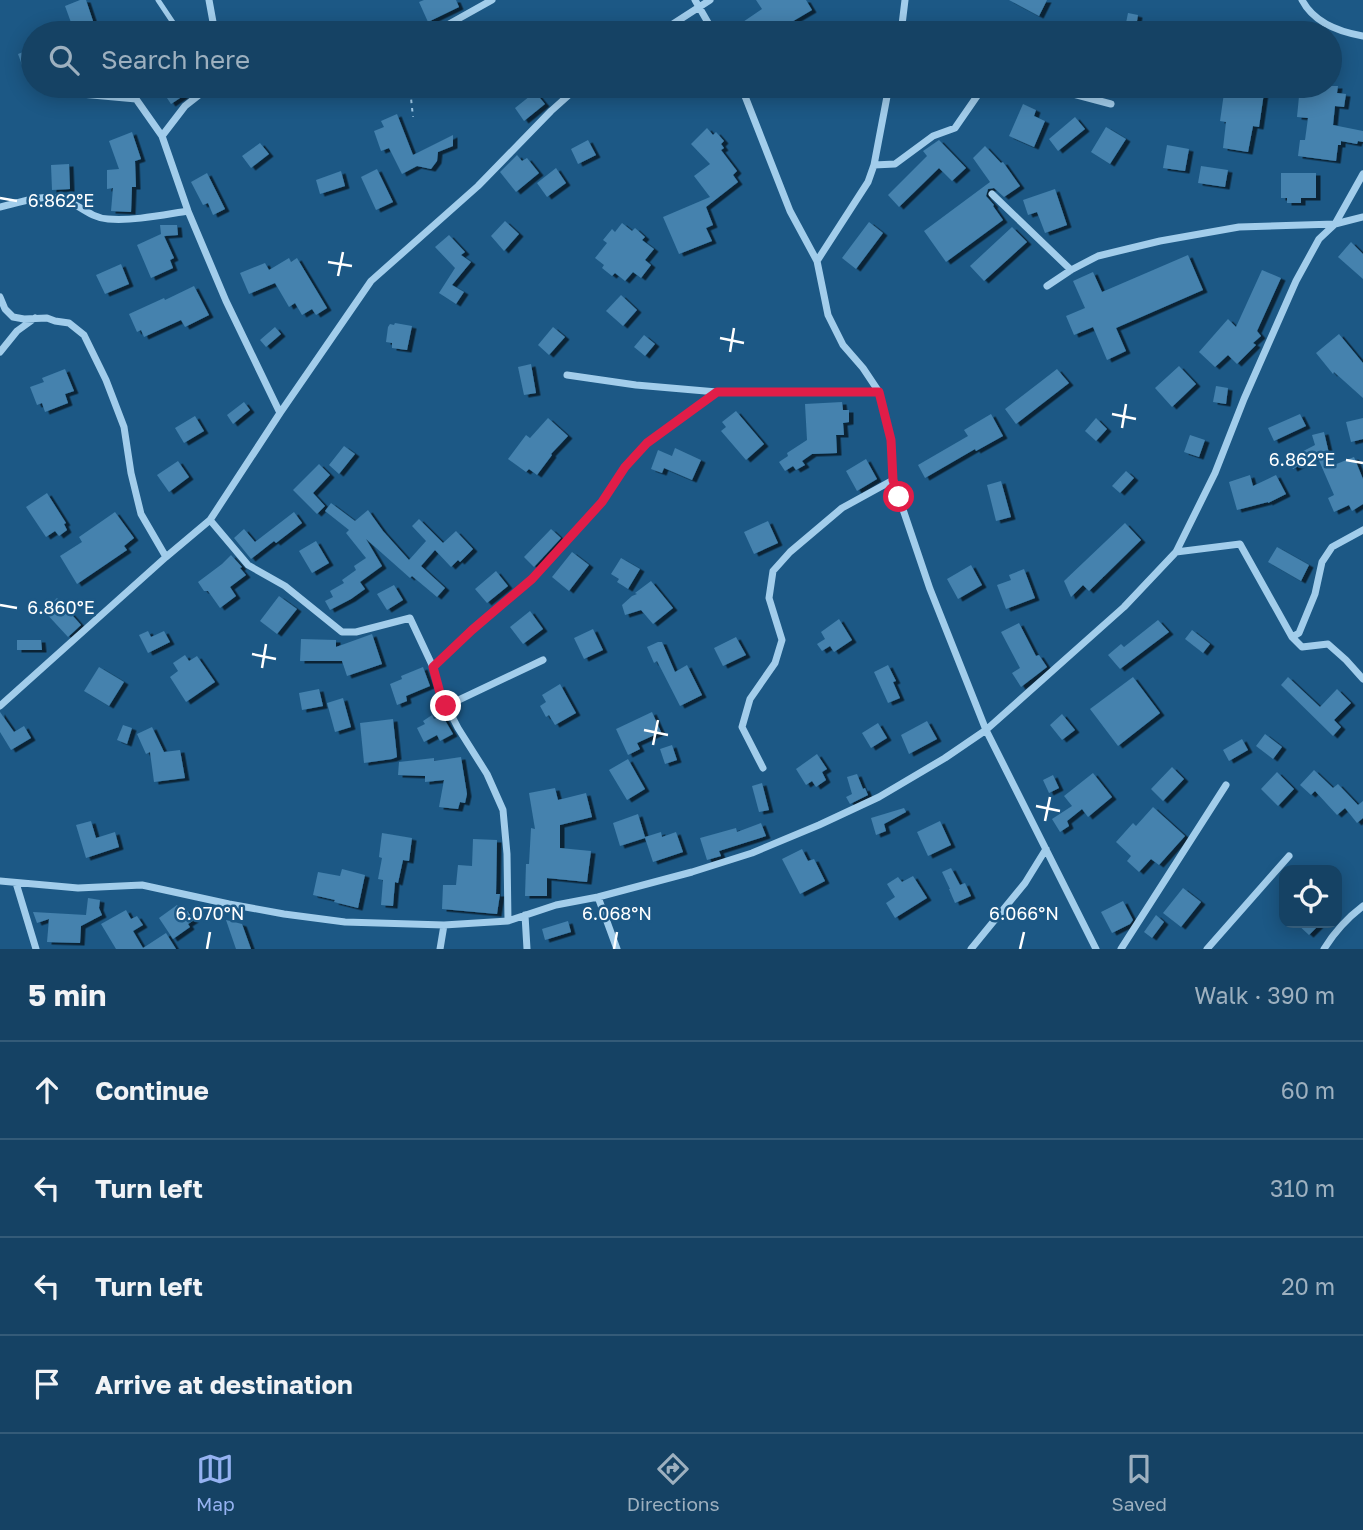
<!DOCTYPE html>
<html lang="en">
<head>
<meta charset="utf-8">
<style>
	:root { --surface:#154264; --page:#224d6d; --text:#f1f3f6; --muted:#9db0bf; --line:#345b78; --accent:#95b2f1 }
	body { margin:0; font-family:"Golos Text",sans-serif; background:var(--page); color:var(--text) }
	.controls { position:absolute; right:21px; bottom:21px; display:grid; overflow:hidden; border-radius:14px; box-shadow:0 4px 18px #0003 }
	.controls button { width:63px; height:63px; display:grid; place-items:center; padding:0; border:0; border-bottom:2px solid var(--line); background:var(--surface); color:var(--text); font:35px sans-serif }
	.stop { position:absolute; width:21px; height:21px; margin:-16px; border:5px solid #e11d48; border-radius:50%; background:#fff }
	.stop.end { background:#e11d48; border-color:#fff; box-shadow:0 2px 7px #0008 }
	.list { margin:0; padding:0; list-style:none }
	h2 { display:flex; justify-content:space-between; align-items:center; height:91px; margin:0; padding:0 28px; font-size:30px }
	h2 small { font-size:23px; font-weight:400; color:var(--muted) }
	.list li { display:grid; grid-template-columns:46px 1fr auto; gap:21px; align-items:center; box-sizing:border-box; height:98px; padding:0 28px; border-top:2px solid var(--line) }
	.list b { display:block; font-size:26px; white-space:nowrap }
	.list em { font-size:23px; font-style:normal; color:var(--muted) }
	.icon { flex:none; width:38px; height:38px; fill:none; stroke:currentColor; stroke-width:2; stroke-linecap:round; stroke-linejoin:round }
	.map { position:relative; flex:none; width:1363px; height:949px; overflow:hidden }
	.search { position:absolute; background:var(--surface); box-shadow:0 4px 18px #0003; left:21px; right:21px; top:21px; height:77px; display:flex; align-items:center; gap:18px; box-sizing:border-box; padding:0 24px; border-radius:38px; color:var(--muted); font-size:26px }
	.sheet { height:483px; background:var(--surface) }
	nav { display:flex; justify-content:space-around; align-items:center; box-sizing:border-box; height:98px; border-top:2px solid var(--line); background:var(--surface); font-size:19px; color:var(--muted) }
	nav a { display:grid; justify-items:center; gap:4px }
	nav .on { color:var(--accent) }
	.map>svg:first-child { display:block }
	.building { fill:#4482ae; filter:url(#shadow) }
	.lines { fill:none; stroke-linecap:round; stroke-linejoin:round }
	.path { stroke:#a2cdeb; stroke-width:2; stroke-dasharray:3.5 5; stroke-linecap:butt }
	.service { stroke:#a2cdeb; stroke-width:5 }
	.minor { stroke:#a2cdeb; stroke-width:7 }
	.route { stroke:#e11d48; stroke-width:9 }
	.ticks { fill:none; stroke:#fff; stroke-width:2.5 }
	.ticks-label { font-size:18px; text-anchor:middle; fill:#fff; stroke:#1c5885; stroke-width:5; stroke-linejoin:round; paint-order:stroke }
</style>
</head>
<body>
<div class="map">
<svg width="1363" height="949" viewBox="0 0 1363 949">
	<defs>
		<filter id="shadow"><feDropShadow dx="4.5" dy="2.5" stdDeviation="0" flood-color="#0009"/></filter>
	</defs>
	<rect width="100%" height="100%" fill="#1c5885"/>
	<!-- building -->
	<path class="building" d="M80,0H86L93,21L73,28L65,6Z
		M424,0H456L459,7L428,22L419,2Z
		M756,0H806L812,10L773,33H741L737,26L762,9Z
		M1009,0H1047L1039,16Z
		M1128,13L1138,15L1135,33H1124Z
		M33,48V60L22,65L18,54Z
		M159,86H184L189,92L171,104Z
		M1225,86H1265L1259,127L1253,126L1248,152L1223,148L1226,122L1220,121Z
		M1300,86H1338L1337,93L1346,94L1344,107L1335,106L1333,125L1363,131V142L1358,141L1357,144L1341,141V145H1338L1336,161L1298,156L1300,140H1305L1308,118L1297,117Z
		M535,92L545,104L524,121L515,108Z
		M1023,104L1036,110L1034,116L1045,121L1034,147L1009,136Z
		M397,114L413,155L453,135V146L438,152L437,161L431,169L417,166L402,174L389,148L381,151L374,131L384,127L381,121Z
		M1075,117L1085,129L1058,151L1049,139Z
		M1106,127L1126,139L1110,164L1091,152Z
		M707,128L713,135L716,132L724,141L721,144L724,148L721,150L737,171L733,175L738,182L706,207L713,225L706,228L712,241L679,254L663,217L710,197L694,176L710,164L691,144Z
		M132,132L141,159L135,161L136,187H132L131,212L111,211L113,188L107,189V170L119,169L109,141Z
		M588,140L596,155L578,164L571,149Z
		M939,140L966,168L952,181L939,168L899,207L888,195L927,156L923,151Z
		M260,143L269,154L251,168L242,156Z
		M1167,145L1189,149L1185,171L1163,168Z
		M985,146L1001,163L1003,162L1020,186L1004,197L994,188L988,189L986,196L994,205L993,206L1003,220L946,262L924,231L990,182L973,158Z
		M517,155L522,161L527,158L539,173L516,192L500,172Z
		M69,164L70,189L52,190L51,165Z
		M1201,166L1228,170L1225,187L1198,183Z
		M556,168L566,183L547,197L537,183Z
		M377,169L393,202L376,210L361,177Z
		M341,171L345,186L320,194L316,180Z
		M207,173L225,209L213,215L208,203L203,205L191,182Z
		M1281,173H1316V198H1301V203H1287V198H1281Z
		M1055,189L1067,225L1045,233L1037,212L1028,215L1023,200Z
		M505,221L519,234L504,251L491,236Z
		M869,222L883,233L856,269L842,258Z
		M622,223L632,231L635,228L645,237L642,240L654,249L645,260L651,265L641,278L633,272L625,281L615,273L612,276L602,268L604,265L595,258L607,243L603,240L612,229L615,232Z
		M160,225H177L178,235L164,236L174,258L170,260L173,268L151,278L137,245L161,234Z
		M1012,227L1027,242L984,281L970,266Z
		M449,235L465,252L461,255L471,262L452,285L464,292L456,304L439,293L455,268L435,247Z
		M1351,242L1363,254V279L1338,257Z
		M1188,255L1203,290L1116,328L1126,351L1107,360L1093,327L1074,335L1066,316L1085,308L1073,281L1093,272L1102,292Z
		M289,258L291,262L297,258L327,308L316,315L312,309L302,315L295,303L289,307L275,283L249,294L240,273L265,263L269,270Z
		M121,264L129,284L105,294L96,275Z
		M1262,270L1281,278L1257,331L1261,336L1253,343L1256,345L1237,364L1228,355L1215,367L1199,352L1228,319L1236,327Z
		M194,286L209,315L185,327L181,320L144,337L141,330L137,332L129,314L164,298L165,300Z
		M621,295L637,310L623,326L606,311Z
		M395,323L412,326L407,350L392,348V343L386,342L388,327L390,324L394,325Z
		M275,327L281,334L266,347L260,340Z
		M553,327L565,337L549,355L538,345Z
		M1339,334L1363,363V398L1334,372L1333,374L1316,353Z
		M644,335L655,344L645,356L634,347Z
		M531,364L536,393L524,395L518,367Z
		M1179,366L1196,384L1172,407L1155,388Z
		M65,369L74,391L65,394L68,403L45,412L42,403L37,405L30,387L44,382L42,378Z
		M1057,369L1069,383L1016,424L1005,409Z
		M1216,386L1228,388L1226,404L1213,402Z
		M244,402L250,410L233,424L227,415Z
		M842,402L843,410H849V422L843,423L844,435H836L837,453L812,454L802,461L805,465L796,470L793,466L785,471L779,462L788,456L787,453L807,440L805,404Z
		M736,411L764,444L746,460L721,431L726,427L722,422Z
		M991,414L1003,436L976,451L975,449L925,478L918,465L968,436L964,430Z
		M1300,414L1306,426L1274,441L1268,428Z
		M195,416L204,431L184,443L175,428Z
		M548,418L568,436L551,454L552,455L537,475L529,469L526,472L508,459L526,435L530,438Z
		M1096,418L1107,429L1096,441L1085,431Z
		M1363,418V439L1351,442L1346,422Z
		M1324,432L1331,462H1333L1334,465L1354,457L1363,479V504L1352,511L1349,505L1334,512L1328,498L1334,495L1317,456L1293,469L1288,459L1315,445L1312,435Z
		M1190,435L1205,440L1199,457L1184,452Z
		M344,446L355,454L339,474L329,465Z
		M675,448L701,460L692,480L664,468L662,473L651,469L658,450L672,456Z
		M866,459L877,479L857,491L846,471Z
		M178,461L189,477L169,492L157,475Z
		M319,464L330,475L313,493L325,506L317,514L293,490Z
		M1126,471L1134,478L1120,493L1112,486Z
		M1250,475L1253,486L1276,475L1286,494L1268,503V502L1237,510L1229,482Z
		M1001,481L1011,517L996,521L987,485Z
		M47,493L66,523L64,524L67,530L59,536L55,531L46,537L26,507Z
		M331,503L355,521L368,510L383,531L409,560L426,541L412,526L419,519L443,543L456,531L473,549L460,562L458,560L451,567L435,550L421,566L445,588L437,597L412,576L410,578L366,539L382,566L360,582L365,589L351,599L330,610L325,601L333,597L330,591L344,583L342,580L356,570L354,566L366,558L346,533L349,530L325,511Z
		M115,512L134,538L124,546L127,550L77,584L60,556L82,542L79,537Z
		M294,512L302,523L276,543L274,541L251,559L234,538L244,529L255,542Z
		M768,521L778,543L754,554L744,532Z
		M1125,523L1141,540L1089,591L1083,585L1071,597L1064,581Z
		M551,529L561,538L534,567L524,557Z
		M316,541L329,563L312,573L299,551Z
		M1277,547L1309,565L1301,581L1268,562Z
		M572,552L589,565L569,591L552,577Z
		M231,555L242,567L240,568L246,575L230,587L236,596L220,608L208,591H204L198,582L222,564Z
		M621,558L640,569L628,589L617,582L619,579L611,574Z
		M971,565L982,585L958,599L947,579Z
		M1024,569L1035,598L1006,609L997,585L1011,580L1009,575Z
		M496,571L508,586L487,603L475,589Z
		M651,581L673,608L653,624L641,610L625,615L622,605L632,596L637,594L635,593Z
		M394,585L403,600L387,610L377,594Z
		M279,596L297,609L277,634L260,621Z
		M57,598L81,625L68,637L44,611Z
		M530,611L543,629L523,644L510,627Z
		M839,619L852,640L834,652L830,646L822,651L817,644L825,639L821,632Z
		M1158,620L1169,632L1120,669L1108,655L1121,644L1124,647Z
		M1019,623L1036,656L1039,655L1047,667L1021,687L1012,673L1020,668L1001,632Z
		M593,629L603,650L584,659L574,638Z
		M1192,630L1210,644L1203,653L1185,639Z
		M148,631L151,637L164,631L170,642L148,653L139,635Z
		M372,634L382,664L347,676L342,661H300L301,639L336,640V647Z
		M736,637L746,655L723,666L714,648Z
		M17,640H41L42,650H17Z
		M658,642H662L675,672L687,665L702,695L680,706L657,661L654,663L647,647Z
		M185,655L189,661L197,656L215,682L186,702L170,677L178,671L173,663Z
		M888,665L896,681L893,682L900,698L888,703L874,672Z
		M99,667L124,682L109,706L84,691Z
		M423,667L430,686L406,696L407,701L397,705L390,684L402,679L401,676Z
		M1133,677L1160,713L1118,746L1090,709Z
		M1288,677L1320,707L1337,689L1351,703L1334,720L1341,727L1333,736L1281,685Z
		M560,684L576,713L555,725L549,715L546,717L540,706L546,702L542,695Z
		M319,689L323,706L302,710L299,693Z
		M343,698L351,727L335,732L327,703Z
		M0,712L14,732L24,726L31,738L11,750L0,732Z
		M652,712L661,732L637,743L640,749L628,755L616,729Z
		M1062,714L1075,730L1062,740L1050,725Z
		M432,715L434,719L442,715L453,734L440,741L437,735L424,742L417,728L425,724L423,721Z
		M393,719L397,757L392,759L364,763L360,723Z
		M927,721L937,739L909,754L901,735Z
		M878,723L887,738L871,748L862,733Z
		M123,725L132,728L127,744L117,740Z
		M152,727L164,752L180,750L185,778L154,782L150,752L146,754L137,734Z
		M1265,734L1282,747L1273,759L1256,746Z
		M1242,739L1248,750L1229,761L1223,750Z
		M672,745L677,760L665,764L660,749Z
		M817,754L827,769L822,772L826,780L816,787L812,781L806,785L796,769Z
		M461,757L467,794L465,803L460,802L458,809L439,807L444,780L425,782V776L398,775L399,762L434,758V761Z
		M628,759L645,789L627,800L609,770Z
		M1172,767L1184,779L1163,801L1151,789Z
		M1314,770L1333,788L1338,784L1358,805L1363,801V818L1357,823L1345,808L1337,815L1315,791L1311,795L1300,785Z
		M1277,772L1294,789L1278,806L1261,789Z
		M1093,773L1112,797L1088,817L1082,809L1067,821L1069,826L1060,832L1052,819L1072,806L1064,796Z
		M857,774L863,789L865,788L868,795L850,804L846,797L852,794L847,777Z
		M1053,775L1059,788L1049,793L1043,780Z
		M762,783L769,810L759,812L752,786Z
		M555,788L558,800L586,793L592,817L560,825V848L591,851L587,882L547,878V896H525L526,864H529L531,828L535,829L529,793Z
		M1153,807L1185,836L1159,865L1151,859L1139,872L1127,861L1131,856L1116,842L1133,823L1136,826Z
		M904,808L906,812L884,824L886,831L876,835L871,818Z
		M638,814L645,837L661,832L662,837L676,832L683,852L653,862L645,838L620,846L613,823Z
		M91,821L96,838L115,832L119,847L86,858L76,825Z
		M940,821L951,845L928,856L917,832Z
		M761,823L766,836L719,851L721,856L707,860L700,838L736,828L737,832Z
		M382,833L412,838L409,861L403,860L398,883L395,882L393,906L381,905L383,880L378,879L382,858L379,857Z
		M473,839L497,840L496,894H500L497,914L442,909L443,885H456L458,865L472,866Z
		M802,849L808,861L814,859L825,881L800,894L782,859Z
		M951,868L960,885L965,883L971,896L955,903L949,889H950L942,872Z
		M342,869L365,875L358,908L334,902L335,900L313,895L318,872L340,876Z
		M913,876L927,898L895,918L886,903L895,897L887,884L898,877L902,882Z
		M1183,888L1201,902L1181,927L1163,913Z
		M88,898L100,900L99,908L102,915L81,926L80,943L47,942L49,919L37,923L33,912L86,915Z
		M1123,901L1133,920L1130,924L1112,933L1101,912Z
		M177,905L182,912L186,909L194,920L188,924L190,927L173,939L159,918Z
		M126,910L131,919L137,916L143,925L133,931L143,948L166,933L176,949H116L101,924Z
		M1156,915L1164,922L1152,938L1144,932Z
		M226,920L242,924L251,949H236Z
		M568,921L571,932L545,940L542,929Z
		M1296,923H1321L1309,935Z"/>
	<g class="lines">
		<!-- path -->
		<path class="path" d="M372,86L387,89L411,98L413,117"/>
		<!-- service -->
		<path class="service" d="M158,0L180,33"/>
		<!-- minor -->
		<path class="minor" d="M209,0L213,22L212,33
			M695,0L714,33
			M1302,0C1314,23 1339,32 1363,36
			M433,33L492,0
			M659,33L710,0
			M901,33L905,0
			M741,86L790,211L817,261L828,315L843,345L863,368L879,392L891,440L893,480L930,589L986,730L1096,949
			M1043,86L1111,104
			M70,93L136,99L162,136L188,211L226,301L280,413
			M162,136L185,106L208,88V86
			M874,165L895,164L933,136L955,128L984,86
			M992,194L1071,270
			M0,207C17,203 47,193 64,199C79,205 91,218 108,219C134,221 162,215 188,211
			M817,261L868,182L874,165L889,86
			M1047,286L1071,270L1098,256L1160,241L1239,227L1335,224L1363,217
			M0,297L5,309L13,317L24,319L47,318L55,321L69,323L84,335L106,380L124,427L131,473L141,514L166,557
			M0,352L17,331L35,318
			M567,375L636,385L717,392H879
			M210,520L248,565L285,586L342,632H356L410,618L433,667L440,693L458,728L487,774L503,810L507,854L508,921
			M1176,552L1240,544L1292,637L1302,647L1328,644L1346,660L1363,679
			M1292,637L1299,633L1315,594L1322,562L1332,547L1363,530
			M433,667L472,630L532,579L602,502L625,467L647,443L717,392
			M0,706L166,557L210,520L280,413L371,281L478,186L551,111L579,86
			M446,706L543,660
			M763,768L742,727L750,699L775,663L782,640L769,598L773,571L790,552L842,508L893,480
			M0,881L78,888L142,885L229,904L284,914L345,922L444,925L508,921L556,905L598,897L692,872L752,853L819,825L879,797L945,758L986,730L1124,607L1176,552L1215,473L1244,399L1296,281L1319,239L1335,224L1363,174
			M16,883L36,949
			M598,897L617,949
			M525,915L527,949
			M440,949L444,925
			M971,949L1025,883L1046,849
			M1121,949L1226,785
			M1207,949L1289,856
			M1324,949C1335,931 1347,918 1363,906"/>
	</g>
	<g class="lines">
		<!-- route -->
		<path class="route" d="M446,706L440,693L433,667L472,630L532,579L602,502L625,467L647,443L717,392H879L891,440L893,480L899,497"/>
	</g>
	<!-- ticks -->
	<path class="ticks" d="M0,198L17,201M328,262L352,266M338,276L343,252M720,338L744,343M730,352L734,328M1112,414L1136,419M1122,428L1126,404M1346,460L1363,463M0,605L17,608M252,654L276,659M262,668L266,644M644,730L668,735M653,745L658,720M1036,806L1060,811M1045,821L1050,797M207,949L210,932M614,949L617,932M1020,949L1024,932"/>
	<g class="ticks-label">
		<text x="61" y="207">6.862°E</text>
		<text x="1302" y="466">6.862°E</text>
		<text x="61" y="614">6.860°E</text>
		<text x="210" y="920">6.070°N</text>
		<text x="617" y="920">6.068°N</text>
		<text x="1024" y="920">6.066°N</text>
	</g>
</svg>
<div class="controls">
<button><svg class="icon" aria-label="locate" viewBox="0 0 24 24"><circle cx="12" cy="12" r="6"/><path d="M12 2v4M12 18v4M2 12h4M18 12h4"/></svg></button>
</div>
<div class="stop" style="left:899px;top:497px"></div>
<div class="stop end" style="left:446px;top:706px"></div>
<div class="search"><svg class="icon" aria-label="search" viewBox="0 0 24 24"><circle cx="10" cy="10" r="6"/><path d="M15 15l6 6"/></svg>Search here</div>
</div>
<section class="sheet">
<h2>5 min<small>Walk · 390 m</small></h2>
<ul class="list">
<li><svg class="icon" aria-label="ahead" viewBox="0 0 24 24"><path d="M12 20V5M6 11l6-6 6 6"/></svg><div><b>Continue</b></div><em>60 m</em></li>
<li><svg class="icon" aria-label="left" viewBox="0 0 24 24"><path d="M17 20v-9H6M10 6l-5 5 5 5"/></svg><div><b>Turn left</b></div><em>310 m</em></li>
<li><svg class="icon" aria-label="left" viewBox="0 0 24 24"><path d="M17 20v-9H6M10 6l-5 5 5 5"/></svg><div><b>Turn left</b></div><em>20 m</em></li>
<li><svg class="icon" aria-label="arrive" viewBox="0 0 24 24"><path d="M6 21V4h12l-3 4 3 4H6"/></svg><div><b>Arrive at destination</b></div></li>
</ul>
</section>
<nav>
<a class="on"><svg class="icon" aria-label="map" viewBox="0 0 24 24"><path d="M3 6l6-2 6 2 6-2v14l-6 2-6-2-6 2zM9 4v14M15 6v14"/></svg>Map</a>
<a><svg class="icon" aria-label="directions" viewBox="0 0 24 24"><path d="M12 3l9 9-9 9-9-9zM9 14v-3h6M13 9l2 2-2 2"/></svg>Directions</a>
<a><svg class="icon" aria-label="saved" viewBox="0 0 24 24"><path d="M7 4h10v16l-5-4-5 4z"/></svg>Saved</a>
</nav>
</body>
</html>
